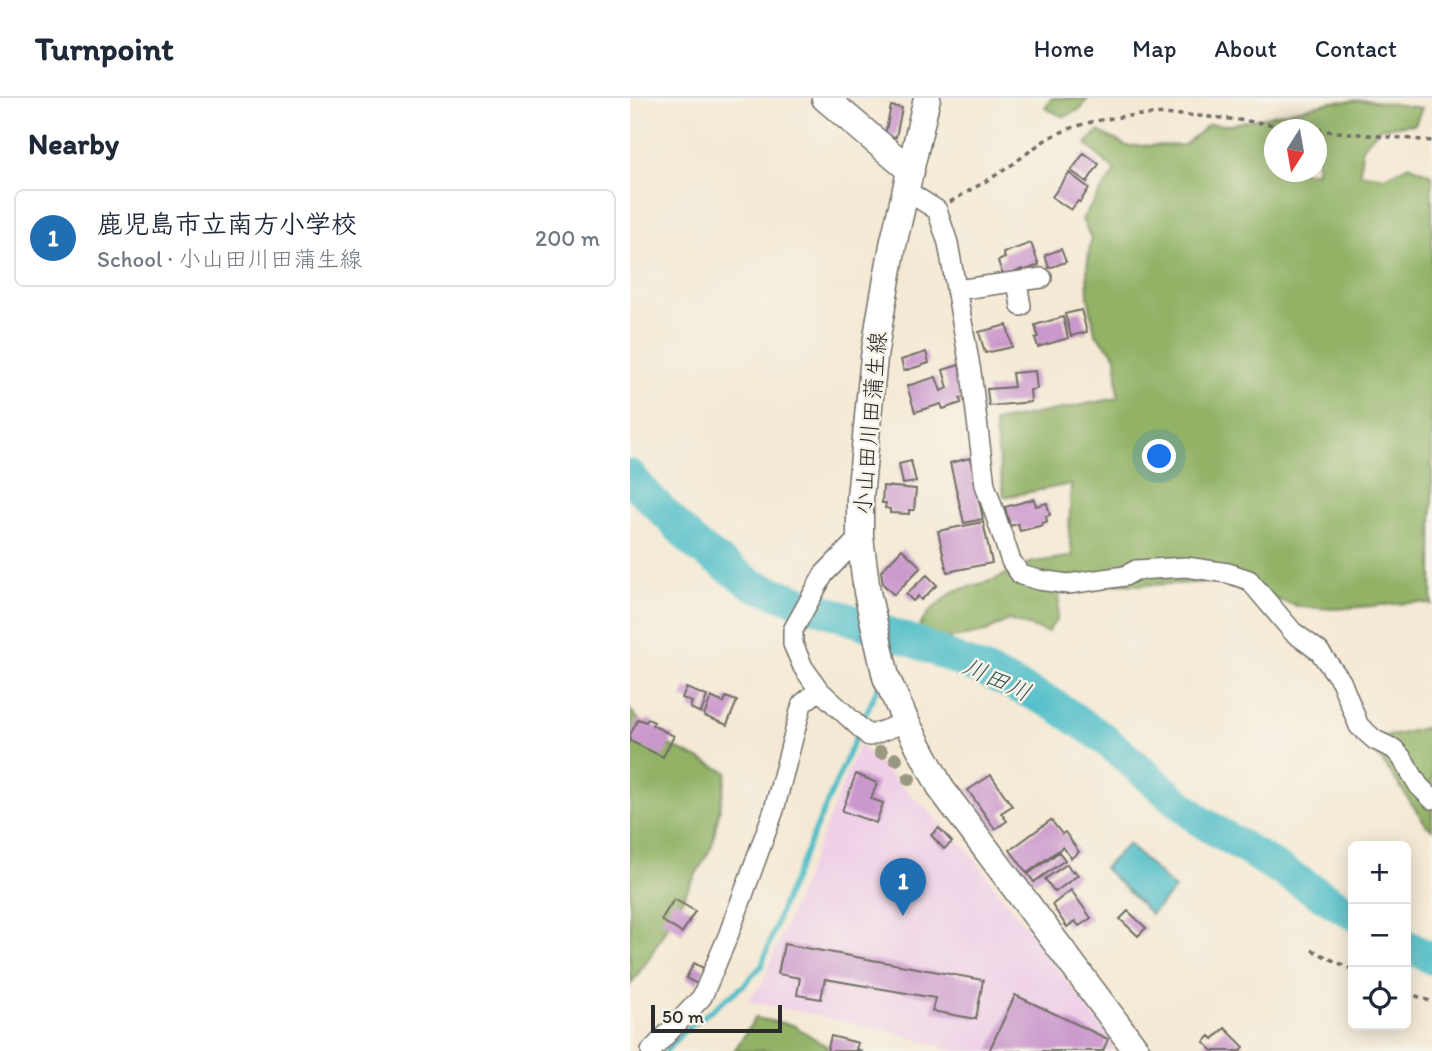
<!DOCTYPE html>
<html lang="en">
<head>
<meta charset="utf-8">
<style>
	:root { --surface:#fff; --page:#f2f2f3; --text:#1f2937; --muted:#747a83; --line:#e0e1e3; --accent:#1f6fb2 }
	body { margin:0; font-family:Itim,"Klee One",sans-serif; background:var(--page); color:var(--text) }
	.controls { position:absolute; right:21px; bottom:21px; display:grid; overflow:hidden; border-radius:10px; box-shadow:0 4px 18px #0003 }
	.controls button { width:63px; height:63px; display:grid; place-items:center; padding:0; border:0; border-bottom:2px solid var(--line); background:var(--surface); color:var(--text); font:35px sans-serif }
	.compass { position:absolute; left:634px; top:21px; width:63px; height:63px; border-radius:50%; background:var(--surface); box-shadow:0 4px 18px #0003; rotate:191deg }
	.scale { position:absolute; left:21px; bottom:18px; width:131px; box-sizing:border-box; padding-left:7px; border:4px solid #2b2b2b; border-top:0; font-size:19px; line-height:24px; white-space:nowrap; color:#2b2b2b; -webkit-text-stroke:5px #f7f3e8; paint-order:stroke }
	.you { position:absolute; left:530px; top:359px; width:24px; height:24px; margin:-18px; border:5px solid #fff; border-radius:50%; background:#1a73e8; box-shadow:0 0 0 10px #1a73e833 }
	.badge { display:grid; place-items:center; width:46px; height:46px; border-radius:50%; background:var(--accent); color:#fff; font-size:23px; font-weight:700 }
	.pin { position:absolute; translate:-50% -58px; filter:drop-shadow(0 2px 4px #0008) }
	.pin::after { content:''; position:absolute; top:37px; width:24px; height:21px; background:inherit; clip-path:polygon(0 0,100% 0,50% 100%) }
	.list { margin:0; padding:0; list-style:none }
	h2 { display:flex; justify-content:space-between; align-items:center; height:91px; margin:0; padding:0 28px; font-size:30px }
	h2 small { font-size:23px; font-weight:400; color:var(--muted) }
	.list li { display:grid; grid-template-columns:46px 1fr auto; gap:21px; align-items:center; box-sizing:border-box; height:98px; margin:0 14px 14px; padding:0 14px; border:2px solid var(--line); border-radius:10px }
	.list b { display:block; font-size:26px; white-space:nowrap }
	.list p { margin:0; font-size:23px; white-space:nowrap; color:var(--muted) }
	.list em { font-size:23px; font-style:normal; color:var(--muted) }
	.icon { flex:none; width:38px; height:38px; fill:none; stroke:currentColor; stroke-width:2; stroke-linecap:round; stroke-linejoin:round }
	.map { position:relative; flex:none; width:802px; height:953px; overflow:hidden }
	header { display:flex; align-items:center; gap:42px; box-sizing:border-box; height:98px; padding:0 35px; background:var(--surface); border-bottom:2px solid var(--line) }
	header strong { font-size:33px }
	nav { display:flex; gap:38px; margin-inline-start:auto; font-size:24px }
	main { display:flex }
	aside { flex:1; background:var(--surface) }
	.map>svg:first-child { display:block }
	.built { fill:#efd0e7 }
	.forest { fill:#92b266; stroke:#5e6e48; stroke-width:2; fill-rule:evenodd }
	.water { fill:#50bec8; stroke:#3e747a; stroke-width:2 }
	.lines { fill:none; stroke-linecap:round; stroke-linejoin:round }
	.stream { stroke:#50bec8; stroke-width:5 }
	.river { stroke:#50bec8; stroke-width:32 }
	.building { fill:#ca98cc }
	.street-casing { stroke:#716e66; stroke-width:22 }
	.secondary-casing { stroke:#716e66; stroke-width:29 }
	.path { stroke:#716e66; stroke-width:3.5; stroke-dasharray:5 5; stroke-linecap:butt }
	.street { stroke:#fff; stroke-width:19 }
	.secondary { stroke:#fff; stroke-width:26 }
	.tree { fill:#999781 }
	.labels { text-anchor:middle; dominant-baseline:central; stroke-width:5; stroke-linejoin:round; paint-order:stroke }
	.street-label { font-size:23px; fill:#2b2b2b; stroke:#f7f3e8 }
	.water-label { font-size:24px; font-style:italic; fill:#36575a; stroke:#f7f3e8 }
</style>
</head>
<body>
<header>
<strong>Turnpoint</strong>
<nav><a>Home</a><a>Map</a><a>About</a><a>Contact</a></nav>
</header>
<main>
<aside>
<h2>Nearby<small></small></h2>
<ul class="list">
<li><span class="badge">1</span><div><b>鹿児島市立南方小学校</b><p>School · 小山田川田蒲生線</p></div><em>200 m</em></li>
</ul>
</aside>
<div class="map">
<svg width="802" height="953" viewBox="0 0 802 953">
	<rect width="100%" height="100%" fill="#f7f3e8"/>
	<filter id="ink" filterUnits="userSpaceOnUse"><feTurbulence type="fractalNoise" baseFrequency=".0143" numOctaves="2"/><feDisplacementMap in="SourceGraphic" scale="14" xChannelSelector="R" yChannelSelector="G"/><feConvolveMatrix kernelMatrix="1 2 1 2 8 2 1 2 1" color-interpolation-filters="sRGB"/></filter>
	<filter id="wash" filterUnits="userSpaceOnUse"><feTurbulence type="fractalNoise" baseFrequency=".00686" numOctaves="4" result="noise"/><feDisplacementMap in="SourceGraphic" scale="28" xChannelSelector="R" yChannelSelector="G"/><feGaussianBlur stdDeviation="1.57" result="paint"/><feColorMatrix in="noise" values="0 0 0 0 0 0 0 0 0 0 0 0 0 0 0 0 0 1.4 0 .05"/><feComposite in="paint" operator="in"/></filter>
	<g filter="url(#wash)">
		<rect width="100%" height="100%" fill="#f4e9d4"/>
		<!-- built -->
		<path class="built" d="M229,646L337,751L483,944V953H325L255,932L117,903L132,885Z"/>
		<!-- forest -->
		<path class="forest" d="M422,0H458L451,11L434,19L415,10Z
			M737,2L792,10L785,26L750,30L732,50L730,75L755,79L779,67L802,77V507L789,504L705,511L671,509L592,484L512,487L449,485L430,495L427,521L418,534L378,522L356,534L329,539L303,542L288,530L299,514L324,493L364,482L399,465L443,458L439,438L441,386L374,399L364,324L488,300L486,258L465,235L458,198L457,169L461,140L452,121L485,73L456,46L468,33L497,48L554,47L579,26L598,27L701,4ZM645,32H687V74H645Z
			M0,612L26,641L97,674L82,748L18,862L0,887Z
			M802,628V731L797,728L758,671L734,640L765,637Z
			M125,920L163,927L204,953H104Z"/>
		<!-- water -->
		<path class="water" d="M498,746L545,791L521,816L474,770Z"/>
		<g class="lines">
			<!-- stream -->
			<path class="stream" d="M261,558L270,539
				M232,625L249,586
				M36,953L52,935L114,887L132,867L152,808L228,634"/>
			<!-- river -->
			<path class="river" d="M0,377L11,391L67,448L123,487L285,544L361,576L423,606L472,639L570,723L723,816
				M776,847L802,861"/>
		</g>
		<g id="blocks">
			<!-- building -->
			<path class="building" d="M261,8L272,10L266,39L255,37Z
				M454,55L469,66L457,84L441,73Z
				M439,75L459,90L450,104L448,103L441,112L422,99Z
				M401,145L409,167L393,173L392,171L373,178L368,163L375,160L373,155Z
				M431,151L436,164L419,170L415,157Z
				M451,212L457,234L441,238L435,216Z
				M433,219L438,240L408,249L405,240L408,239L405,227Z
				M377,227L382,249L355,255L349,234Z
				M296,254L299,265L274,273L271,262Z
				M329,267L337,293L335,299L330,300L331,305L313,311L311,306L285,314L277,288L306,279L311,293L318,290L313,272Z
				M405,273L407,291L400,292L401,304L359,308L357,291L384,289L382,275Z
				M340,360L353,421L334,425L320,365Z
				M281,363L286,384L273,386L269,366Z
				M253,388L286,391L284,412H279V416L260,415V411L255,410L256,405H252Z
				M404,401L406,408L417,405L420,417L416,418L417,424L412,425L413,427L390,433L388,426L380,428L375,409Z
				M353,424L362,465L317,474L308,433Z
				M272,451L291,469L264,497L253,486L251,473Z
				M297,477L307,487L291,502L288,498L283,503L276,496Z
				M56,590L77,598L71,615L60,610L62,604L52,600Z
				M81,599L94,605L96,599L107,603L97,627L74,618Z
				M8,621L16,624L18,621L24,624L22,627L44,638L33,659L0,643V637Z
				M226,676L247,685L241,701L253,705L246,725L212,713Z
				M361,677L382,708L371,715L377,723L365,731L338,692Z
				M421,722L432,736L435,734L449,754L441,760L433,749L397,775L380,752Z
				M309,730L322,744L314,751L301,737Z
				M429,754L435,762L404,784L398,776Z
				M437,766L442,774L444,772L448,777L425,794L415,781Z
				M441,792L461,820L449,828L445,823L437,829L422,807Z
				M44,801L65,813L52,835L31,822Z
				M498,813L516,830L508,838L490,821Z
				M154,846L353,882L346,921L302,913L305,900L195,881L191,901L167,897L170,880L148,876Z
				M64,865L75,871L67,886L56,880Z
				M385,897L478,941L473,953H359Z
				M595,930L614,949L611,953H583L574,944L580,938L583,941Z
				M201,938L228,945L226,951L232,953H197Z"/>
		</g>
	</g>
	<g filter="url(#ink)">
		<use href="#blocks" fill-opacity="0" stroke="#716e66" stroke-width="2"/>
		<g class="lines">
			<defs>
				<path id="street" d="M277,93L307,112L318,145L341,274L355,387L381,463L391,477L409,482L438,486L495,478L506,472L556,469L598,475L619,482L663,534L689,553L711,583L729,628L745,642L764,651L772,660L789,688L802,701
					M387,184L391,208
					M326,192L412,180
					M189,592L173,569L163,546V532L194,476L230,439
					M21,953L72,899L98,838L144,712L172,606L189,592L239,638L276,624"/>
				<path id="secondary" d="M195,0L281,73
					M297,0L263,147L250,220L244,259L230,399V439L237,494L256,579L276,624L312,692L507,953"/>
			</defs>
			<!-- street casing -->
			<use href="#street" class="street-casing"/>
			<!-- secondary casing -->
			<use href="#secondary" class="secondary-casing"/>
			<!-- path -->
			<path class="path" d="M687,32L802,43
				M320,104C340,92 361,81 380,68C393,59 405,48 419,40C494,0 600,21 682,32
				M682,852L723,872
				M776,894L802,904"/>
			<!-- street -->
			<use href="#street" class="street"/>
			<!-- secondary -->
			<use href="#secondary" class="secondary"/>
		</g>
		<!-- trees -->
		<g class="tree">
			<circle cx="251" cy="654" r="7"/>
			<circle cx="266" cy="661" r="7"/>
			<circle cx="279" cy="681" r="7"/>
		</g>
	</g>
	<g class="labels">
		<!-- street labels -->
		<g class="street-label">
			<text transform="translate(240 325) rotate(-85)">小山田川田蒲生線</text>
		</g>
		<!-- water labels -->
		<g class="water-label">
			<text transform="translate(367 581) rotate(24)">川田川</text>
		</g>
	</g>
</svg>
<div class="controls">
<button>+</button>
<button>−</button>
<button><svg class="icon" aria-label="locate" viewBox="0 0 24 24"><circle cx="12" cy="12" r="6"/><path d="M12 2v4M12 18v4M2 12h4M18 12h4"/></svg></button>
</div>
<svg class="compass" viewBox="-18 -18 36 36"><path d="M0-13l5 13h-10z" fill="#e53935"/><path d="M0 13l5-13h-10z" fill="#747a83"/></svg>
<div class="scale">50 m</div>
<div class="you"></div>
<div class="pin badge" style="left:273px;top:818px">1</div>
</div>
</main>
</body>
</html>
